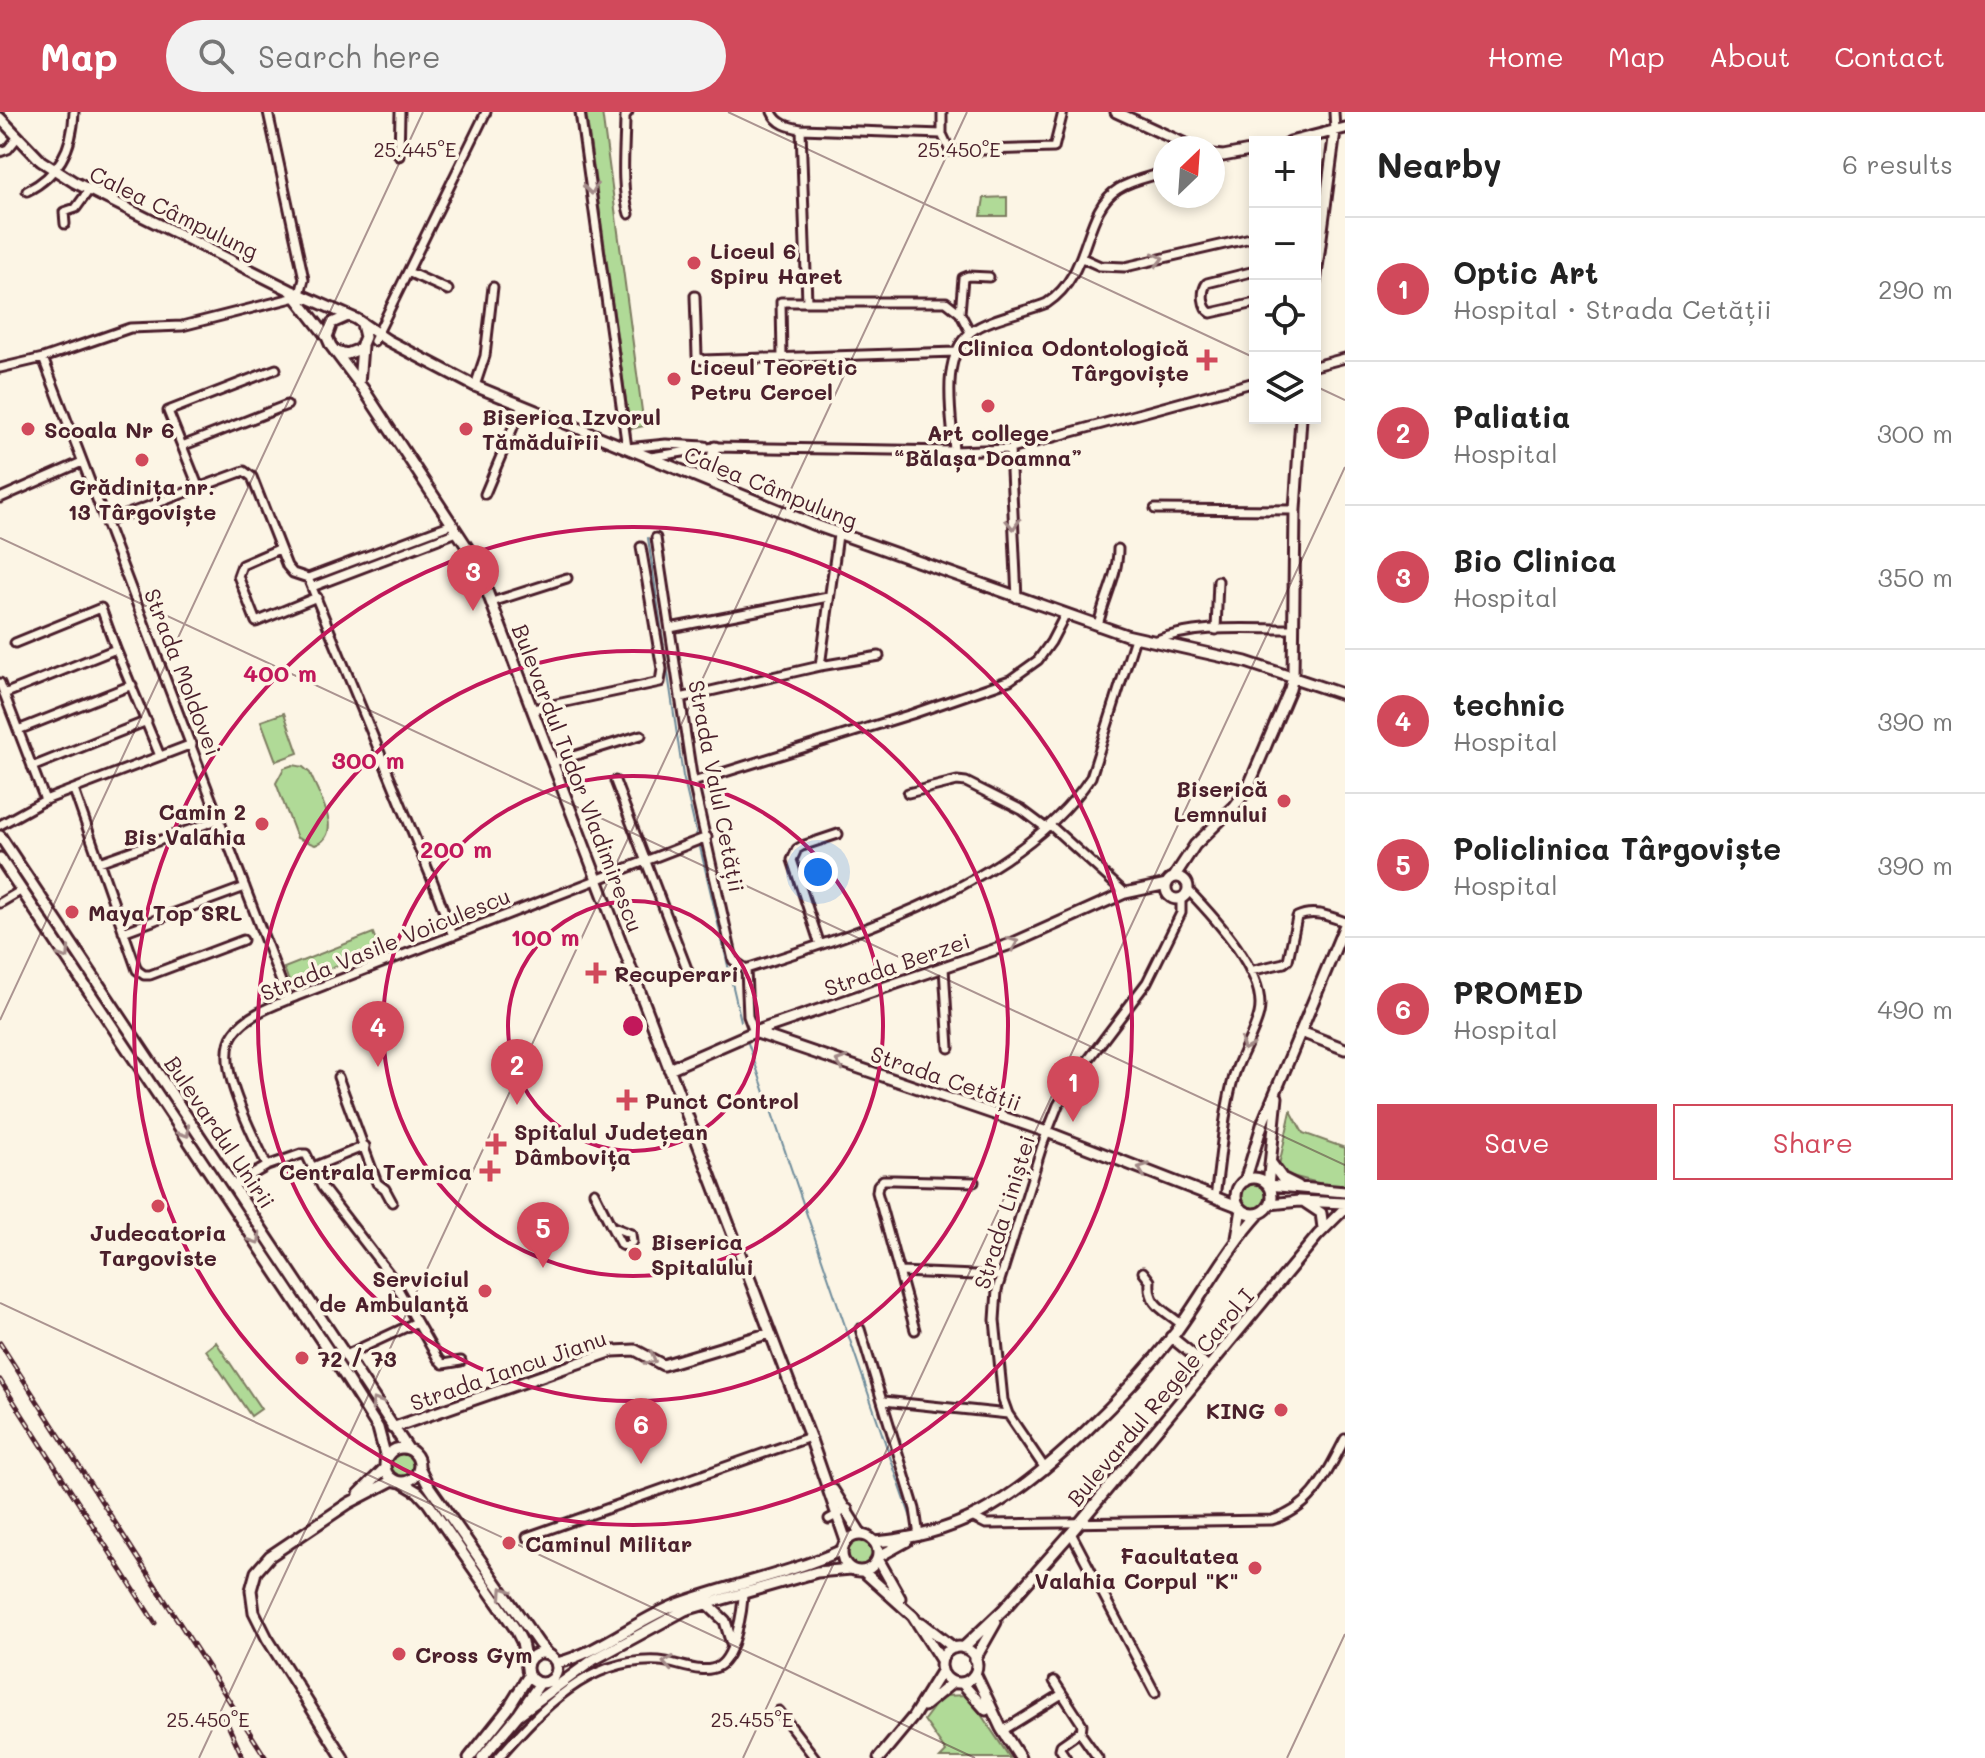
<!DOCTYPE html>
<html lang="en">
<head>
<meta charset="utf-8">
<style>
	:root { --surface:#fff; --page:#f2f2f2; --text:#222; --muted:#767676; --line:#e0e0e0; --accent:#d1495b }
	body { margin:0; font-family:Mali,sans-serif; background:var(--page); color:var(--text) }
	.controls { position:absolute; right:24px; top:24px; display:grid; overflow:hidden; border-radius:0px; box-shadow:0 4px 12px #0003 }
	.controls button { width:72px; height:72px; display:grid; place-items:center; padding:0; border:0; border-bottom:2px solid var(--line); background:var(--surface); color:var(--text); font:40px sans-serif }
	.compass { position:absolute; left:1153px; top:24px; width:72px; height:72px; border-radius:50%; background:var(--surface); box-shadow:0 4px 12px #0003; rotate:25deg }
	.you { position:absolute; left:818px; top:760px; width:28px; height:28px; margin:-20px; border:6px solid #fff; border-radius:50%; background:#1a73e8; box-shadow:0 0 0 12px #1a73e833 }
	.badge { display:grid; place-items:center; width:52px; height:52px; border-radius:50%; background:var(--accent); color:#fff; font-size:26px; font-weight:700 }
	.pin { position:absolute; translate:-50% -66px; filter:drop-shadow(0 2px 4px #0008) }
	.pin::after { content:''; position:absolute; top:42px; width:28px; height:24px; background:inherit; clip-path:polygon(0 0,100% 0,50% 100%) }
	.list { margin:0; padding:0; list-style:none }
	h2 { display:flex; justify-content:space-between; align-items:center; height:104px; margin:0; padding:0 32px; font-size:34px }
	h2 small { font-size:26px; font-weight:400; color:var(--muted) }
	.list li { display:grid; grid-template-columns:52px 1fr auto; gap:24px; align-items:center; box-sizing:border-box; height:144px; padding:0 32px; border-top:2px solid var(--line) }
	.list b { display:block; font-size:30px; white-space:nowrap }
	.list p { margin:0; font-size:26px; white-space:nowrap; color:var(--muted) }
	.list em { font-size:26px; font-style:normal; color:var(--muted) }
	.actions { display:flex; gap:16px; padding:24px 32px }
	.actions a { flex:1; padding:18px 0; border:2px solid var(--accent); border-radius:0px; text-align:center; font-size:28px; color:var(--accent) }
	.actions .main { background:var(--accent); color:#fff }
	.icon { flex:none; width:44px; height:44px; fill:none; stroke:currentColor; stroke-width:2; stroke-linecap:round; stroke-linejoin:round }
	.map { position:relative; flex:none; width:1345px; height:1646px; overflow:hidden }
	header { display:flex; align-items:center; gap:48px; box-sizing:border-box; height:112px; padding:0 40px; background:var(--accent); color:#fff }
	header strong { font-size:38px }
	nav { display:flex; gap:44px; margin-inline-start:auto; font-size:28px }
	.search { width:560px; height:72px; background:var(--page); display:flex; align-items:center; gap:20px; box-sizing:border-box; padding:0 28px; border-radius:44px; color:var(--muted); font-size:30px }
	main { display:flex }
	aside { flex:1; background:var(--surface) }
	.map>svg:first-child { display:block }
	.green { fill:#b0da97; stroke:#7d7c61; stroke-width:2 }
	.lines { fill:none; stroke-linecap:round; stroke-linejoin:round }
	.stream { stroke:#708d9c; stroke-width:2 }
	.street-casing { stroke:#4a1f2b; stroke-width:13 }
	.secondary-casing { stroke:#4a1f2b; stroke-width:15 }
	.street { stroke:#fcf5e5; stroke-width:7 }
	.secondary { stroke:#fcf5e5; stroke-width:9 }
	.rail-casing { stroke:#4a1f2b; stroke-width:5 }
	.rail { stroke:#fcf5e5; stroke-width:2; stroke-dasharray:6; stroke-linecap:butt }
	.oneway { stroke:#a38a88 }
	.ticks { fill:none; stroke:#4a1f2b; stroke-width:2; stroke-opacity:0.45 }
	.ring { fill:none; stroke:#c2185b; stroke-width:4 }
	.poi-dot { fill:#d1495b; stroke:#fcf5e5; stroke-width:3 }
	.labels { text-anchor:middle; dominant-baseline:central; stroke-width:7; stroke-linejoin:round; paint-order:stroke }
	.street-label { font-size:22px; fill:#4a1f2b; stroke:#fcf5e5 }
	.poi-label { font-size:22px; font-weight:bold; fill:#4a1f2b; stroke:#fcf5e5; text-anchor:start }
	.ticks-label { font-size:20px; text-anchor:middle; fill:#4a1f2b; stroke:#fcf5e5; stroke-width:7; stroke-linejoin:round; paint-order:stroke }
	.centre { fill:#c2185b; stroke:#fcf5e5; stroke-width:4 }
	.ring-label { font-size:24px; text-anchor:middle; font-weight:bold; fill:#c2185b; stroke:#fcf5e5; stroke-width:7; stroke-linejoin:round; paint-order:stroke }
</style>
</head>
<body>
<header>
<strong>Map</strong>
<div class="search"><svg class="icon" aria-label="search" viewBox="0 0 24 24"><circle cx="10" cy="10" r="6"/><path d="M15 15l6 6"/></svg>Search here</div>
<nav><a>Home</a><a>Map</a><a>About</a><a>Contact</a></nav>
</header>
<main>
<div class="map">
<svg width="1345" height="1646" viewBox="0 0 1345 1646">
	<rect width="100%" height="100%" fill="#fcf5e5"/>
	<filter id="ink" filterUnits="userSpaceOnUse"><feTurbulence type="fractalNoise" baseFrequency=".0125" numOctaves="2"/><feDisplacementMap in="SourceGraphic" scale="16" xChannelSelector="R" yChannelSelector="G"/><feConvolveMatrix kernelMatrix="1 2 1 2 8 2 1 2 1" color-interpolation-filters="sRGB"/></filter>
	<g filter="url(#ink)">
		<!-- green -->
		<path class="green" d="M586,0H602L644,314L630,317Z
			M1007,85V104H981L984,86Z
			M284,601L298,641L276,649L261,609Z
			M293,653L303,655L310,661C318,682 345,722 315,733L297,726L276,671L284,656Z
			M373,821L379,837L290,872L284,856Z
			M1291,999L1303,1021L1345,1036V1073H1326L1284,1062L1279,1053Z
			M1242 1084a12 12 0 1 1 24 0a12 12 0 1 1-24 0Z
			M216,1230L261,1297L251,1304L206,1238Z
			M389 1353a12 12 0 1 1 24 0a12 12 0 1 1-24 0Z
			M848 1441a12 12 0 1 1 24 0a12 12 0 1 1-24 0Z
			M968,1583L1010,1646H940L946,1640L924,1608L942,1584Z"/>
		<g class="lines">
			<!-- stream -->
			<path class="stream" d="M648,426L683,664L697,724
				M699,731L741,909
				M748,931L911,1406"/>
			<defs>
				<path id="street" d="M268,0L304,167L300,182
					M580,0L627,336L666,332L705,334
					M628,0L625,4C625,35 620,72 629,102
					M772,0C777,12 789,15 801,17L942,22
					M942,0V22L950,39L1054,36L1063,0
					M1334,0L1335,19
					M801,17L807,190
					M0,40L8,37L17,26
					M399,44L400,0
					M27,79C59,63 73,35 74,0
					M65,112L64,100L76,96L89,78
					M1082,146L1100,154L1125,155L1255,125
					M1255,159L1207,171C1201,179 1202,196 1211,201L1255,191
					M408,160L448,178
					M695,184L697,244L702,248L956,240
					M960,201L963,166L968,164L989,165
					M374,229L486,0
					M43,246L288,888
					M782,246L781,190H946L960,201L970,220
					M1315,254L1345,246
					M0,256L43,246L130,216L182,214L296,185
					M475,274L485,244L493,175
					M182,334L287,293
					M1010,337L1017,486
					M954,339C952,304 939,245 971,220C989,206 1025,200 1047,191C1092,162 1082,99 1118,77C1131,68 1150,65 1165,60
					M651,345L715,335L954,339L1010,337L1255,270
					M198,374L168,299L276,257
					M485,382L522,294
					M0,386L82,350
					M1155,397L1295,398
					M106,410L244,359L252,365L287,454L293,461L308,466L452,412
					M656,426L693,670L733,848L746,857
					M279,437L242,453L238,464L256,510L317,485
					M308,466L433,770L453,824
					M312,475L457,420
					M492,490L567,466
					M1098,514C1103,488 1118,464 1118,437
					M670,516L828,485
					M1216,518L1218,469
					M1154,529C1197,512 1247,517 1293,517
					M15,531L101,496L116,537
					M820,554L838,423
					M0,571L45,688
					M4,582L116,537L160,644
					M680,586L820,554L879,544
					M533,597L660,570L662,557L641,435
					M18,618L132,573
					M554,650L641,623
					M32,655L147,609
					M615,669L689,862
					M693,670L912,602L1010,568L1038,548L1051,530L1065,503
					M74,678L137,858L144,863H150L243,828
					M908,681L957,669L966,670L1022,698L1046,716
					M0,713L45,688L192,632
					M1050,713L1125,781
					M99,750L220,707
					M1188,778C1213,804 1268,862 1259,902C1254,923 1240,943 1234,964C1223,1002 1221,1045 1215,1085
					M0,791L22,778
					M123,820L245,775
					M820,833L792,748L797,737L802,734L838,722
					M944,856L949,936
					M746,857C862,820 1020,771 1091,665L1135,526
					M746,857L748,904L754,920
					M1250,859L1284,851L1288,848L1297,805C1313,797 1329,804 1345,810
					M338,965L377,1071L385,1077L392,1090
					M267,1054C254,1023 212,951 234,921C248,901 276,893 297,884L707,725
					M313,1055L365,1034
					M234,1073L267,1054L301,1042H306L322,1075L390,1163L438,1247L443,1252L461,1249
					M594,1080L611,1114L631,1122L632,1130L627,1134L621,1133L611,1114
					M899,1160L1001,1164
					M1143,1160L1150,1169C1148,1193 1163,1197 1181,1212
					M860,1217L915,1397L919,1424
					M915,1218L877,1080L878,1073L883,1068H894L974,1070
					M346,1243L417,1210
					M884,1289L1008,1302
					M1044,1355L1008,1302L1003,1288L995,1208L997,1178L1043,1031L1058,993L1073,968L1147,870L1181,801V786
					M972,1405L986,1412L1272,1408C1313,1396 1326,1363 1345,1327
					M829,1407L848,1397
					M1071,1421L1155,1581
					M527,1425L810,1325
					M1054,1569L1082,1612L1081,1622L1098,1646
					M779,1599L815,1646
					M1002,1619L1062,1582
					M498,1646C541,1597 588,1545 659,1549C677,1550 702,1564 719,1554C735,1544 743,1498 743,1480
					M1066,1646L1060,1637L1061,1633L1081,1619"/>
				<path id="secondary" d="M1116,0L1194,36
					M0,6L41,49L74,70L290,178L356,207L387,228L475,274L815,413L1126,523L1246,550L1345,583
					M1290,30L1345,16
					M1213,43L1223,44L1255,38
					M1315,171L1335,19
					M292,180L327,225L331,234L364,278L427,374L467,435L482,466L810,1325L846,1429
					M327,225L332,211L348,204
					M336,239L347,242L360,237L365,225L362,212
					M359,272L362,234
					M714,372L709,355L715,335
					M0,724L408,1337
					M0,746L336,1250L378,1316L386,1346
					M1174,765L1195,733L1234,695L1247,678L1290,577L1293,564L1295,398L1301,306
					M1166 776a11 11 0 1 1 22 0a11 11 0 1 1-22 0Z
					M754,920L1047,1020L1240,1095
					M1301,920L1345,937
					M669,957L754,920L1011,832L1125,781L1167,772
					M1271,1051L1282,1066L1298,1074
					M1236 1084a18 18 0 1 1 36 0a18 18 0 1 1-36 0Z
					M1245,1069L1263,1010L1345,813
					M1268,1073L1277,985
					M1268,1073L1345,1080
					M1306,1091L1321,1101L1323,1116
					M1270,1092L1299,1089L1345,1091
					M1237,1126L1242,1097
					M1171,1225L1208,1255
					M392,1316L613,1239L635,1238L663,1253L770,1221
					M385 1353a17 17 0 1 1 34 0a17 17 0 1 1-34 0Z
					M419,1355L428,1373L539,1532L549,1543
					M403,1371L418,1380L428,1391L516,1518L522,1530L527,1556
					M833,1378L861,1422
					M359,1382L385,1356
					M842 1441a18 18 0 1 1 36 0a18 18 0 1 1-36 0Z
					M875,1430C911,1427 947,1418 980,1401C1045,1367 1131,1278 1176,1220C1205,1180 1227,1137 1260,1101
					M878,1445L907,1429
					M878,1447L900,1486
					M863,1459L913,1504L941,1548
					M706,1491L725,1509L732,1532
					M922,1511L954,1536
					M941 1553a18 18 0 1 1 36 0a18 18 0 1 1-36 0Z
					M963,1536L1004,1497L1071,1421L1318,1123L1345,1096
					M527 1556a15 15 0 1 1 30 0a15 15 0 1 1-30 0Z
					M975,1547L996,1510
					M557,1551C601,1540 636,1508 678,1492C732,1472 790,1462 842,1438
					M975,1561L1001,1616L1020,1646
					M962,1571L986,1598
					M924,1594L953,1570
					M518,1603L593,1548L685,1498L817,1460L851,1457
					M343,1646L267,1526L254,1500L251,1478L256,1460L270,1444L349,1391L393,1368
					M469,1646L508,1597L529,1563
					M482,1646L518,1603L540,1571
					M879,1646L913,1605L942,1558"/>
			</defs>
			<!-- street casing -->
			<use href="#street" class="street-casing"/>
			<!-- secondary casing -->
			<use href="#secondary" class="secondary-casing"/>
			<!-- street -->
			<use href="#street" class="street"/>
			<!-- secondary -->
			<use href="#secondary" class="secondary"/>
			<defs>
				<path id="rail" d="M0,1231L266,1646
					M0,1268L155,1511
					M222,1600L243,1646"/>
			</defs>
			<!-- rail casing -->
			<use href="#rail" class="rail-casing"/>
			<!-- rail -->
			<use href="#rail" class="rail"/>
		</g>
		<!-- one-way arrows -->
		<defs><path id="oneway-chevron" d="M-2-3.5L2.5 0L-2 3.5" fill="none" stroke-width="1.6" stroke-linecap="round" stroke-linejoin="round" transform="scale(2)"/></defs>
		<g class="oneway">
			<use href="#oneway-chevron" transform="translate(591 77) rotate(82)"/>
			<use href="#oneway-chevron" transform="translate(1158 147) rotate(-13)"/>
			<use href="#oneway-chevron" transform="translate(1013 412) rotate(87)"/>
			<use href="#oneway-chevron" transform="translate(1013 831) rotate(-22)"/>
			<use href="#oneway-chevron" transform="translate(65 842) rotate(56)"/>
			<use href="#oneway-chevron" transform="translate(1246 933) rotate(113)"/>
			<use href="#oneway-chevron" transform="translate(841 950) rotate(-161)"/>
			<use href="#oneway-chevron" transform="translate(185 1020) rotate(56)"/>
			<use href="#oneway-chevron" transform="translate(1143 1057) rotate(-159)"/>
			<use href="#oneway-chevron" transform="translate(256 1127) rotate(57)"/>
			<use href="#oneway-chevron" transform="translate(651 1247) rotate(29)"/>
			<use href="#oneway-chevron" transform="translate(376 1291) rotate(-123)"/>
			<use href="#oneway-chevron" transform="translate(504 1480) rotate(-124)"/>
			<use href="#oneway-chevron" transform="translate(668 1551) rotate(-171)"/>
		</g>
	</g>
	<!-- ticks -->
	<path class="ticks" d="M728,0L1255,246M1315,274L1345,288M0,426L1345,1053M0,908L423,0M0,1191L975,1646M199,1646L967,0M743,1646L1345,355M1287,1646L1345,1522"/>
	<!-- distance rings -->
	<g class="ring">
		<circle cx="633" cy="914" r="125"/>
		<circle cx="633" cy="914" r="250"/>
		<circle cx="633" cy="914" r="375"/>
		<circle cx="633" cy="914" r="499"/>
	</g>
	<!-- markers -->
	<g class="poi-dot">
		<circle cx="694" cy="151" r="8"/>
		<path d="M1203 236h8v8h8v8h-8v8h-8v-8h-8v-8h8z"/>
		<circle cx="674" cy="267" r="8"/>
		<circle cx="988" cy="294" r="8"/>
		<circle cx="28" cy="317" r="8"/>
		<circle cx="466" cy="317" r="8"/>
		<circle cx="142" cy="348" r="8"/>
		<circle cx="1284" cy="689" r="8"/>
		<circle cx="262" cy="712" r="8"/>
		<circle cx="72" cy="800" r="8"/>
		<path d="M592 849h8v8h8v8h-8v8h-8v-8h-8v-8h8z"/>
		<path d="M623 976h8v8h8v8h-8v8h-8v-8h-8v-8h8z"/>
		<path d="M492 1020h8v8h8v8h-8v8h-8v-8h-8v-8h8z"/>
		<path d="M486 1047h8v8h8v8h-8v8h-8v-8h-8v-8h8z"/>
		<circle cx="158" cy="1094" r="8"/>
		<circle cx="635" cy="1142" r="8"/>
		<circle cx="485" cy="1179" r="8"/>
		<circle cx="302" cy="1246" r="8"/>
		<circle cx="1281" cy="1298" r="8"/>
		<circle cx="509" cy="1431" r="8"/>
		<circle cx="1255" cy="1456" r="8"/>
		<circle cx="399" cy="1542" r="8"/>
	</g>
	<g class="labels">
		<!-- street labels -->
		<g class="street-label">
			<text transform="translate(174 100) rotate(26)">Calea Câmpulung</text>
			<text transform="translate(771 375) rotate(22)">Calea Câmpulung</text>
			<text transform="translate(183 560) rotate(69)">Strada Moldovei</text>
			<text transform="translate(578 666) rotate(69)">Bulevardul Tudor Vladimirescu</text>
			<text transform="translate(717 674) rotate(79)">Strada Valul Cetății</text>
			<text transform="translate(385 832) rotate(-22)">Strada Vasile Voiculescu</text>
			<text transform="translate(897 852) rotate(-19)">Strada Berzei</text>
			<text transform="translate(946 966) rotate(19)">Strada Cetății</text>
			<text transform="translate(220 1020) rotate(56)">Bulevardul Unirii</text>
			<text transform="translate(1004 1100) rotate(-73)">Strada Liniștei</text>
			<text transform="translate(508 1258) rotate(-19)">Strada Iancu Jianu</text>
			<text transform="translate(1160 1285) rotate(-50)">Bulevardul Regele Carol I</text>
		</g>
		<!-- poi labels -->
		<g class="poi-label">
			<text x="710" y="138">Liceul 6<tspan x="710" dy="25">Spiru Haret</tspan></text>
			<text x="1189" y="235" text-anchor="end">Clinica Odontologică<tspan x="1189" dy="25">Târgoviște</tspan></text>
			<text x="690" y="254">Liceul Teoretic<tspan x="690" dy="25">Petru Cercel</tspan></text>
			<text x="482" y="304">Biserica Izvorul<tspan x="482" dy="25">Tămăduirii</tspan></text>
			<text x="44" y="317">Scoala Nr 6</text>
			<text x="988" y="320" text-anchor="middle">Art college<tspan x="988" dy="25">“Bălașa Doamna”</tspan></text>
			<text x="142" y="374" text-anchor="middle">Grădinița nr.<tspan x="142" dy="25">13 Târgoviște</tspan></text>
			<text x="1268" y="676" text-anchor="end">Biserică<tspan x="1268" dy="25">Lemnului</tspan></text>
			<text x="246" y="699" text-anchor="end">Camin 2<tspan x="246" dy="25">Bis Valahia</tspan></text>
			<text x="88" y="800">Maya Top SRL</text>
			<text x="614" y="861">Recuperari</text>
			<text x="645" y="988">Punct Control</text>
			<text x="514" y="1019">Spitalul Județean<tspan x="514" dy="25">Dâmbovița</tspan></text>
			<text x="472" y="1059" text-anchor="end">Centrala Termica</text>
			<text x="158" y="1120" text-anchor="middle">Judecatoria<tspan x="158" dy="25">Targoviste</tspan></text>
			<text x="651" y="1129">Biserica<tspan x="651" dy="25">Spitalului</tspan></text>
			<text x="469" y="1166" text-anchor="end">Serviciul<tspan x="469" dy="25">de Ambulanță</tspan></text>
			<text x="318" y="1246">72 / 73</text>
			<text x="1265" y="1298" text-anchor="end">KING</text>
			<text x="525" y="1431">Caminul Militar</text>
			<text x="1239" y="1443" text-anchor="end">Facultatea<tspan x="1239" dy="25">Valahia Corpul "K"</tspan></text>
			<text x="415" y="1542">Cross Gym</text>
		</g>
	</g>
	<g class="ticks-label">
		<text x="415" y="45">25.445°E</text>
		<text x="959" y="45">25.450°E</text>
		<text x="208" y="1615">25.450°E</text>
		<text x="752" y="1615">25.455°E</text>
	</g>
	<circle cx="633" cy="914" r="12" class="centre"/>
	<g class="ring-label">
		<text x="280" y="570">400 m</text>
		<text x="368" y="657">300 m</text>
		<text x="456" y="746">200 m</text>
		<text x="545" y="834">100 m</text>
	</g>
</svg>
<div class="controls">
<button>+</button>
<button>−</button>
<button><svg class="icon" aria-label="locate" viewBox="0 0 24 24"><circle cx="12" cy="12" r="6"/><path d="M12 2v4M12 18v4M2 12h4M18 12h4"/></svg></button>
<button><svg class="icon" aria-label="layers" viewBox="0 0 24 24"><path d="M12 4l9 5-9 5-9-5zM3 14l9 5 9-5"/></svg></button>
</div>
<svg class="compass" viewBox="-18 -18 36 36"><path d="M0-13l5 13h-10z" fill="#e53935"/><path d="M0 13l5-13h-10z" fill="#767676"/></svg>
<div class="you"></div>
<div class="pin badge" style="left:1073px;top:1010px">1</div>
<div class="pin badge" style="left:517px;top:993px">2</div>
<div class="pin badge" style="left:473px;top:499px">3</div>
<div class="pin badge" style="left:378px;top:955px">4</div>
<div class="pin badge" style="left:543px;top:1156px">5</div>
<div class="pin badge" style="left:641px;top:1352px">6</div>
</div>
<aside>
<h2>Nearby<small>6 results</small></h2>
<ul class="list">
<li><span class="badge">1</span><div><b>Optic Art</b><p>Hospital · Strada Cetății</p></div><em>290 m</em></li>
<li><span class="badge">2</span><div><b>Paliatia</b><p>Hospital</p></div><em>300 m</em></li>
<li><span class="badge">3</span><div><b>Bio Clinica</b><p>Hospital</p></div><em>350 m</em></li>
<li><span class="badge">4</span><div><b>technic</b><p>Hospital</p></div><em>390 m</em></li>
<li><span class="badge">5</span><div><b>Policlinica Târgoviște</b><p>Hospital</p></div><em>390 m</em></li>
<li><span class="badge">6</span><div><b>PROMED</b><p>Hospital</p></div><em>490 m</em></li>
</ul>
<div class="actions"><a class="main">Save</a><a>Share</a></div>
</aside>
</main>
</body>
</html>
